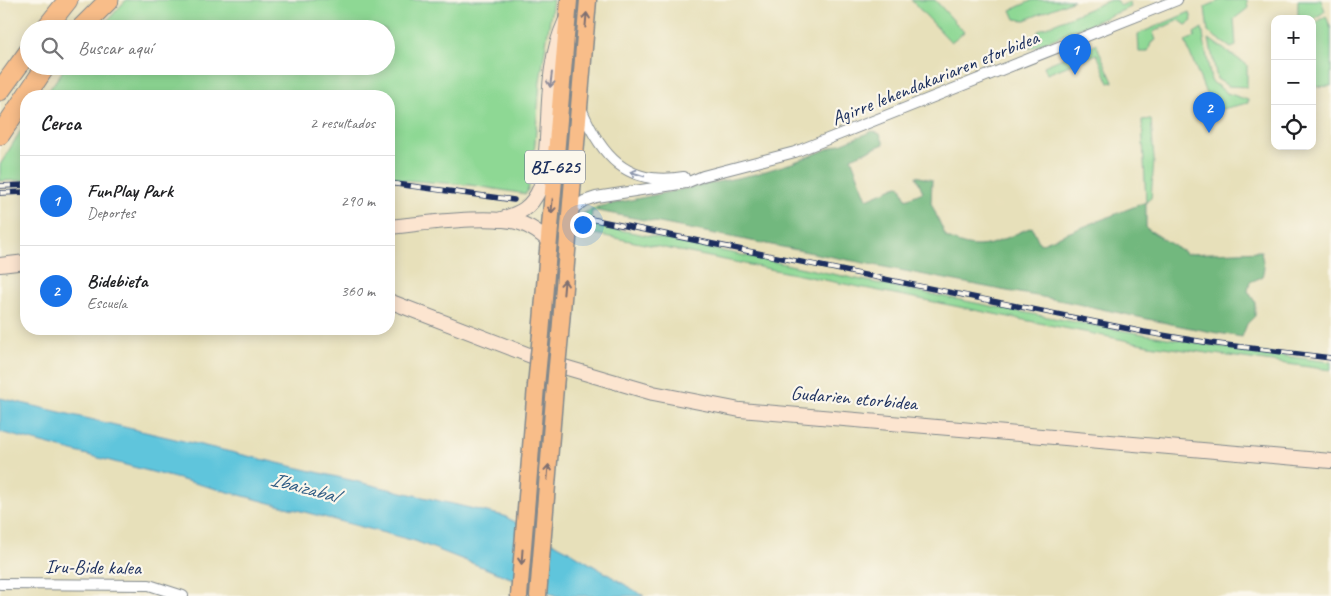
<!DOCTYPE html>
<html lang="es">
<head>
<meta charset="utf-8">
<style>
	:root { --surface:#fff; --page:#f2f2f2; --text:#202124; --muted:#757577; --line:#e0e0e0; --accent:#1a73e8 }
	body { margin:0; font-family:Caveat,sans-serif; background:var(--page); color:var(--text) }
	.controls { position:absolute; right:15px; top:15px; display:grid; overflow:hidden; border-radius:10px; box-shadow:0 2px 12px #0003 }
	.controls button { width:45px; height:45px; display:grid; place-items:center; padding:0; border:0; border-bottom:1px solid var(--line); background:var(--surface); color:var(--text); font:25px sans-serif }
	.you { position:absolute; left:582px; top:224px; width:18px; height:18px; margin:-12px; border:4px solid #fff; border-radius:50%; background:#1a73e8; box-shadow:0 0 0 8px #1a73e833 }
	.badge { display:grid; place-items:center; width:32px; height:32px; border-radius:50%; background:var(--accent); color:#fff; font-size:16px; font-weight:700 }
	.pin { position:absolute; translate:-50% -41px; filter:drop-shadow(0 1px 2px #0008) }
	.pin::after { content:''; position:absolute; top:26px; width:18px; height:15px; background:inherit; clip-path:polygon(0 0,100% 0,50% 100%) }
	.list { margin:0; padding:0; list-style:none }
	h2 { display:flex; justify-content:space-between; align-items:center; height:65px; margin:0; padding:0 20px; font-size:21px }
	h2 small { font-size:16px; font-weight:400; color:var(--muted) }
	.list li { display:grid; grid-template-columns:32px 1fr auto; gap:15px; align-items:center; box-sizing:border-box; height:90px; padding:0 20px; border-top:1px solid var(--line) }
	.list b { display:block; font-size:19px; white-space:nowrap }
	.list p { margin:0; font-size:16px; white-space:nowrap; color:var(--muted) }
	.list em { font-size:16px; font-style:normal; color:var(--muted) }
	.icon { flex:none; width:28px; height:28px; fill:none; stroke:currentColor; stroke-width:2; stroke-linecap:round; stroke-linejoin:round }
	.map { position:relative; flex:none; width:1331px; height:596px; overflow:hidden }
	.search { position:absolute; background:var(--surface); box-shadow:0 2px 12px #0003; left:20px; top:20px; width:375px; height:55px; display:flex; align-items:center; gap:12px; box-sizing:border-box; padding:0 18px; border-radius:28px; color:var(--muted); font-size:19px }
	.panel { position:absolute; background:var(--surface); box-shadow:0 2px 12px #0003; left:20px; top:90px; width:375px; height:245px; border-radius:20px }
	.map>svg:first-child { display:block }
	.green { fill:#8ed894; stroke:#548479 }
	.forest { fill:#72b87e; stroke:#46746e }
	.water { fill:#5ec5dc; stroke:#3c7a9d }
	.lines { fill:none; stroke-linecap:round; stroke-linejoin:round }
	.street-casing { stroke:#81888c; stroke-width:12 }
	.secondary-casing { stroke:#81888c; stroke-width:16 }
	.primary-casing { stroke:#81888c; stroke-width:19 }
	.highway-casing { stroke:#81888c; stroke-width:21 }
	.street { stroke:#fff; stroke-width:10 }
	.secondary { stroke:#fce5d0; stroke-width:14 }
	.primary { stroke:#f8bd89; stroke-width:16 }
	.highway { stroke:#f8bd89; stroke-width:19 }
	.rail-casing { stroke:#1b2f5e; stroke-width:5.5 }
	.rail { stroke:#fbf7ec; stroke-width:4; stroke-dasharray:11; stroke-linecap:butt }
	.primary-bridge-casing { stroke:#81888c; stroke-width:19; stroke-linecap:butt }
	.primary-bridge { stroke:#f8bd89; stroke-width:16 }
	.oneway { stroke:#7e6f71 }
	.oneway2 { stroke:#8c8a97 }
	.oneway3 { stroke:#8d97ae }
	.labels { text-anchor:middle; dominant-baseline:central; stroke-width:4.5; stroke-linejoin:round; paint-order:stroke }
	.shield { fill:#fbf7ec; stroke:#5e6b89; stroke-width:1 }
	.shield-label { font-size:19px; font-weight:bold; fill:#1b2f5e }
	.street-label { font-size:20px; fill:#1b2f5e; stroke:#fbf7ec }
	.water-label { font-size:21px; font-style:italic; fill:#2f5c84; stroke:#fbf7ec }
</style>
</head>
<body>
<div class="map">
<svg width="1331" height="596" viewBox="0 0 1331 596">
	<rect width="100%" height="100%" fill="#fbf7ec"/>
	<filter id="ink" filterUnits="userSpaceOnUse"><feTurbulence type="fractalNoise" baseFrequency=".02" numOctaves="2"/><feDisplacementMap in="SourceGraphic" scale="10" xChannelSelector="R" yChannelSelector="G"/><feConvolveMatrix kernelMatrix="1 2 1 2 8 2 1 2 1" color-interpolation-filters="sRGB"/></filter>
	<filter id="wash" filterUnits="userSpaceOnUse"><feTurbulence type="fractalNoise" baseFrequency=".0096" numOctaves="4" result="noise"/><feDisplacementMap in="SourceGraphic" scale="20" xChannelSelector="R" yChannelSelector="G"/><feGaussianBlur stdDeviation="1.12" result="paint"/><feColorMatrix in="noise" values="0 0 0 0 0 0 0 0 0 0 0 0 0 0 0 0 0 1.4 0 .05"/><feComposite in="paint" operator="in"/></filter>
	<g filter="url(#wash)">
		<rect width="100%" height="100%" fill="#e7e0ba"/>
		<!-- green -->
		<path class="green" d="M126,0H553L540,81L532,178L526,194L470,185L389,179V96H45L66,66H386V29H100Z
			M911,0H935L964,32L951,42Z
			M1033,0H1074L1025,20L1015,19L1011,10Z
			M1110,0H1117L1120,6L1129,2L1131,7L1029,49L1039,30Z
			M1221,0H1247L1248,8L1234,19L1236,46L1231,48L1208,32L1205,7Z
			M1298,0H1321L1325,11L1312,21V19H1298Z
			M1190,12L1192,21L1186,25L1179,20L1153,32L1156,40L1151,43L1148,52H1139L1138,34Z
			M1326,16L1331,29V86L1312,87V26Z
			M1202,28L1211,81L1227,93L1248,100V103L1213,111L1185,41L1195,37L1194,33Z
			M1209,39L1247,65V87L1228,86L1217,79Z
			M1096,44L1113,82L1109,83L1097,54L1047,74L1044,66Z
			M1151,119L1154,160L1151,198L1146,202L1142,120Z
			M26,122V180L0,181V165Z
			M597,207L598,211H592L590,224C836,273 1081,331 1331,362V370L1149,345L580,231L583,214Z"/>
		<!-- forest -->
		<path class="forest" d="M873,131L880,134L884,144L851,158L867,199L900,185L906,199L923,192L916,176L932,180L931,203L946,237C983,256 996,241 1032,227L1040,244L1146,202V228L1187,254L1261,251L1264,268L1262,277L1250,282L1248,291L1255,302V316L1247,324L1242,337C1163,325 1086,303 1007,291L598,211L597,207L756,174L792,163Z"/>
		<!-- water -->
		<path class="water" d="M0,398L504,516L567,550L644,596H557L415,541L0,432Z"/>
	</g>
	<g filter="url(#ink)">
		<g class="lines">
			<defs>
				<path id="street" d="M581,108C601,156 627,187 684,177
					M570,211L584,201L596,197L686,183L703,176L795,152L1177,0
					M0,584L149,585L183,596"/>
				<path id="secondary" d="M499,220C520,213 531,209 540,188C554,134 541,74 565,22
					M389,227C421,224 495,213 523,224C533,228 541,234 549,241
					M0,265L26,262
					M389,301L547,362L653,393L740,410L1331,461"/>
				<path id="primary" d="M541,334L569,0
					M560,335L588,0
					M519,596L536,386
					M538,596L555,387"/>
				<path id="highway" d="M45,29L68,0
					M80,29L109,0
					M0,91L29,51
					M0,135L46,66"/>
			</defs>
			<!-- street casing -->
			<use href="#street" class="street-casing"/>
			<!-- secondary casing -->
			<use href="#secondary" class="secondary-casing"/>
			<!-- primary casing -->
			<use href="#primary" class="primary-casing"/>
			<!-- highway casing -->
			<use href="#highway" class="highway-casing"/>
			<!-- street -->
			<use href="#street" class="street"/>
			<!-- secondary -->
			<use href="#secondary" class="secondary"/>
			<!-- primary -->
			<use href="#primary" class="primary"/>
			<!-- highway -->
			<use href="#highway" class="highway"/>
			<defs>
				<path id="rail" d="M389,183L514,200
					M0,186L26,185
					M0,193L26,192
					M591,219L1144,332L1210,343L1331,358"/>
			</defs>
			<!-- rail casing -->
			<use href="#rail" class="rail-casing"/>
			<!-- rail -->
			<use href="#rail" class="rail"/>
			<defs>
				<path id="primary-bridge" d="M536,386L541,334
					M555,387L560,335"/>
			</defs>
			<!-- primary-bridge casing -->
			<use href="#primary-bridge" class="primary-bridge-casing"/>
			<!-- primary-bridge -->
			<use href="#primary-bridge" class="primary-bridge"/>
		</g>
		<!-- one-way arrows -->
		<defs><path id="oneway-shaft" d="M-6 0H5M1.5-3L5.5 0L1.5 3" fill="none" stroke-width="1.6" stroke-linecap="round" stroke-linejoin="round" transform="scale(1.25)"/></defs>
		<g class="oneway">
			<use href="#oneway-shaft" transform="translate(586 20) rotate(-85)"/>
			<use href="#oneway-shaft" transform="translate(552 206) rotate(95)"/>
			<use href="#oneway-shaft" transform="translate(564 287) rotate(-85)"/>
			<use href="#oneway-shaft" transform="translate(548 472) rotate(-85)"/>
			<use href="#oneway-shaft" transform="translate(522 557) rotate(94)"/>
		</g>
		<use class="oneway2" href="#oneway-shaft" transform="translate(551 80) rotate(97)"/>
		<use class="oneway3" href="#oneway-shaft" transform="translate(637 174) rotate(-162)"/>
	</g>
	<g class="labels">
		<!-- shield labels -->
		<rect class="shield" x="525" y="150.5" width="60" height="33" rx="4"/>
		<g class="shield-label">
			<text x="555" y="167">BI-625</text>
		</g>
		<!-- street labels -->
		<g class="street-label">
			<text transform="translate(935 78) rotate(-22)">Agirre lehendakariaren etorbidea</text>
			<text transform="translate(854 398) rotate(5)">Gudarien etorbidea</text>
			<text transform="translate(93 567) rotate(1)">Iru-Bide kalea</text>
		</g>
		<!-- water labels -->
		<g class="water-label">
			<text transform="translate(304 487) rotate(15)">Ibaizabal</text>
		</g>
	</g>
</svg>
<div class="controls">
<button>+</button>
<button>−</button>
<button><svg class="icon" aria-label="locate" viewBox="0 0 24 24"><circle cx="12" cy="12" r="6"/><path d="M12 2v4M12 18v4M2 12h4M18 12h4"/></svg></button>
</div>
<div class="you"></div>
<div class="pin badge" style="left:1075px;top:75px">1</div>
<div class="pin badge" style="left:1209px;top:133px">2</div>
<div class="search"><svg class="icon" aria-label="search" viewBox="0 0 24 24"><circle cx="10" cy="10" r="6"/><path d="M15 15l6 6"/></svg>Buscar aquí</div>
<section class="panel">
<h2>Cerca<small>2 resultados</small></h2>
<ul class="list">
<li><span class="badge">1</span><div><b>FunPlay Park</b><p>Deportes</p></div><em>290 m</em></li>
<li><span class="badge">2</span><div><b>Bidebieta</b><p>Escuela</p></div><em>360 m</em></li>
</ul>
</section>
</div>
</body>
</html>
